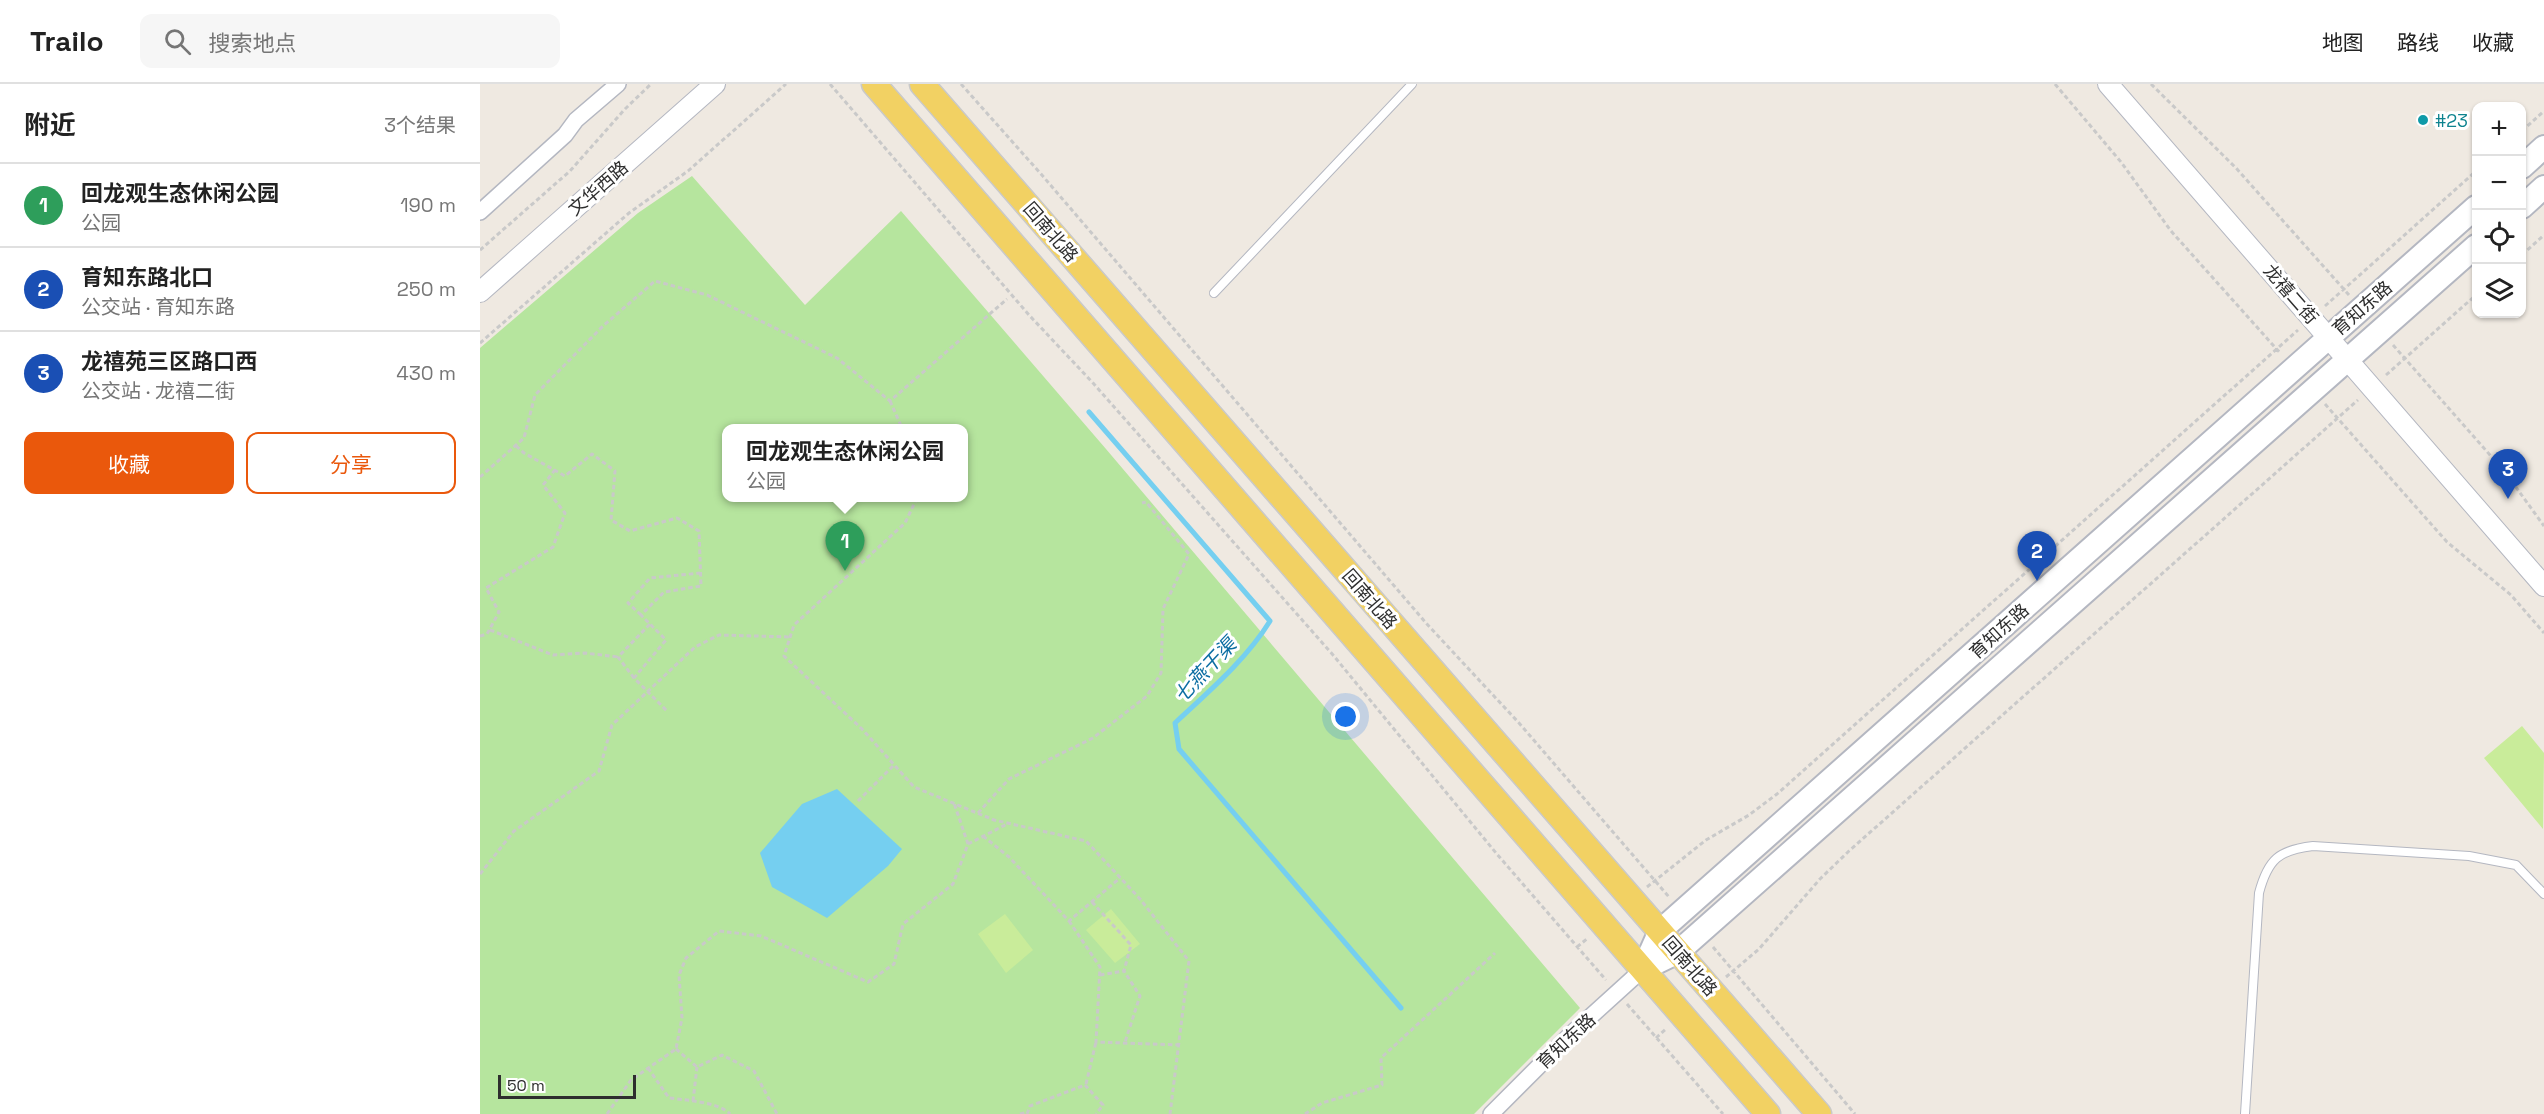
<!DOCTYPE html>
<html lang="zh">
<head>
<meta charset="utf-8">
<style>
	:root { --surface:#fff; --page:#f6f6f6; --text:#222; --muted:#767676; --line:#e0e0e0; --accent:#ea580c }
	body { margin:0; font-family:"Space Grotesk","Noto Sans SC",sans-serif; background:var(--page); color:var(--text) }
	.controls { position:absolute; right:18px; top:18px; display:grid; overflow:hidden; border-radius:12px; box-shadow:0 2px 4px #0004 }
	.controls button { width:54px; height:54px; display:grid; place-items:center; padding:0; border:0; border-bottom:2px solid var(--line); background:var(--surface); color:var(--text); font:30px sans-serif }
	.scale { position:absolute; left:18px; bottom:15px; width:138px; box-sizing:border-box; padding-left:6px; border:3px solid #2e2e2e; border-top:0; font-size:16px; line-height:21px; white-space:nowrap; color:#2e2e2e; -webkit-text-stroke:4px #fff; paint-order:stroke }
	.you { position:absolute; left:866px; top:633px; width:21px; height:21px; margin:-15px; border:4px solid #fff; border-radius:50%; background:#1a73e8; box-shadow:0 0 0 9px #1a73e833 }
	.badge { display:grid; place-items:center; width:39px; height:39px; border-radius:50%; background:var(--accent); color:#fff; font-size:20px; font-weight:700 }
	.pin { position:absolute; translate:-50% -50px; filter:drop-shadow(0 2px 3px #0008) }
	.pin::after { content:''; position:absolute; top:32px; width:21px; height:18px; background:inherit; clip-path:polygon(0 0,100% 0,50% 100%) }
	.popup { position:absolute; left:242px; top:340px; width:246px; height:78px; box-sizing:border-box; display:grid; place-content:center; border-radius:12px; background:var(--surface); filter:drop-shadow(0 2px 4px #0005); font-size:20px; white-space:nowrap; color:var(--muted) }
	.popup b { font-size:22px; color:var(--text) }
	.popup::after { content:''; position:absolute; left:50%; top:100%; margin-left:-12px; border:12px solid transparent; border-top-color:var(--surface) }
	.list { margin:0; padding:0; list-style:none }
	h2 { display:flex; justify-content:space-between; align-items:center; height:78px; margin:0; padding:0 24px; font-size:26px }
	h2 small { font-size:20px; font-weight:400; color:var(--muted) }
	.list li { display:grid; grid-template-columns:39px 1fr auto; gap:18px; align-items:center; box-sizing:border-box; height:84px; padding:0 24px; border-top:2px solid var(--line) }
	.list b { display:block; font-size:22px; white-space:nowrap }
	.list p { margin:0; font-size:20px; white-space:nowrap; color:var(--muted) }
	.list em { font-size:20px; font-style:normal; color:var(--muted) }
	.actions { display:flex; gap:12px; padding:18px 24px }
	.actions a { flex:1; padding:14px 0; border:2px solid var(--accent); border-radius:12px; text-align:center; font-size:21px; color:var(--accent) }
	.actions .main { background:var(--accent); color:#fff }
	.icon { flex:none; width:33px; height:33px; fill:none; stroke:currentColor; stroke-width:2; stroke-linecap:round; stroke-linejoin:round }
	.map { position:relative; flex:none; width:2064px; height:1030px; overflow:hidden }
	header { display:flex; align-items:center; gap:36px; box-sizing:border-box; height:84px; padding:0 30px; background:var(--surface); border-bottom:2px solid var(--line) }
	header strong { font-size:28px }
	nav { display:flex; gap:33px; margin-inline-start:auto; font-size:21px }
	.search { width:420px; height:54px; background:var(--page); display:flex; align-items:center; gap:15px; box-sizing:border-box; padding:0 21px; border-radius:12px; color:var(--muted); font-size:22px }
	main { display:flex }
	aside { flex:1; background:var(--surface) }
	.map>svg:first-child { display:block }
	.green { fill:#b6e59e; fill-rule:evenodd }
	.pitch { fill:#c9ec9a }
	.water { fill:#75cff0 }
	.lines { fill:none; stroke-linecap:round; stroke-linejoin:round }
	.stream { stroke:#75cff0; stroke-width:5 }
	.service-casing { stroke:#b4b7c1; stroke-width:10 }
	.minor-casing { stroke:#b4b7c1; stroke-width:18 }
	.tertiary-casing { stroke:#b4b7c1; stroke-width:22 }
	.secondary-casing { stroke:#b4b7c1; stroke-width:26 }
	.primary-casing { stroke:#c9c9c9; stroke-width:27 }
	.path { stroke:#c9c9c9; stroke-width:3; stroke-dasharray:4.5 3; stroke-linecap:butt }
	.service { stroke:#fff; stroke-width:8 }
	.minor { stroke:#fff; stroke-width:15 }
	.tertiary { stroke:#fff; stroke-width:20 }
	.secondary { stroke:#fff; stroke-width:22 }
	.primary { stroke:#f2d163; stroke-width:24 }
	.culture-dot { fill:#0f9aa8; stroke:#fff; stroke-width:2 }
	.labels { text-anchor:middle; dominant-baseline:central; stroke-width:6; stroke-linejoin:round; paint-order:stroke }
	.culture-label { font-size:18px; fill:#0d838f; stroke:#fff; text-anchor:start }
	.street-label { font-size:18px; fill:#2e2e2e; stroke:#fff }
	.water-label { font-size:20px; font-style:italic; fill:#0d6fa3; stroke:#fff }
</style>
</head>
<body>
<header>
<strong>Trailo</strong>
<div class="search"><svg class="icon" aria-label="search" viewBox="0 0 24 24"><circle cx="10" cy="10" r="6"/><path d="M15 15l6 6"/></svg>搜索地点</div>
<nav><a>地图</a><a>路线</a><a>收藏</a></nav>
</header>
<main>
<aside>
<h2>附近<small>3个结果</small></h2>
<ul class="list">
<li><span class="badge" style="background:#2e9e5b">1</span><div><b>回龙观生态休闲公园</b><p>公园</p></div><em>190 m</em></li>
<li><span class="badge" style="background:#1a4fb4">2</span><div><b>育知东路北口</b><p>公交站 · 育知东路</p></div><em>250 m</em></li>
<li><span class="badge" style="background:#1a4fb4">3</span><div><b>龙禧苑三区路口西</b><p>公交站 · 龙禧二街</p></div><em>430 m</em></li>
</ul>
<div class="actions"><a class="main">收藏</a><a>分享</a></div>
</aside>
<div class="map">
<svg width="2064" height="1030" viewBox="0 0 2064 1030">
	<rect width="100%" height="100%" fill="#efe9e1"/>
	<!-- green -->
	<path class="green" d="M212,92L325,221L421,127L626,365L1100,924L994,1030H0V264L158,129ZM246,344H484V414H246Z"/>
	<!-- pitch -->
	<path class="pitch" d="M2042,642L2064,669L2063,745L2004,674Z
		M631,825L660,860L635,879L606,846Z
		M525,830L553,866L526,889L498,850Z"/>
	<!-- water -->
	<path class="water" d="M357,705L422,765L408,782L347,834L292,803L280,769L322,720Z"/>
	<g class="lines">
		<!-- stream -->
		<path class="stream" d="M609,328L790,537C766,576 728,608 695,639L699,665L921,924"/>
		<defs>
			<path id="service" d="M734,209L932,0
				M1765,1030L1779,809C1788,775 1799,766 1833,762L1989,772L2036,781L2064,810"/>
			<path id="minor" d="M0,128L85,51L96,36L138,0
				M1011,1030L1088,953L1163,885"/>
			<path id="tertiary" d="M1628,0L2064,502
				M0,208L235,0"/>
			<path id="secondary" d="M2042,83L2064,63
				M2042,123L2064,103
				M1163,885L1180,847L1996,123
				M1163,885L1198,868L1996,162"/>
			<path id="primary" d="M394,0L1288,1030
				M442,0L1339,1030"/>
		</defs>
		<!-- service casing -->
		<use href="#service" class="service-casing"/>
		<!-- minor casing -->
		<use href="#minor" class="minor-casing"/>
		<!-- tertiary casing -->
		<use href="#tertiary" class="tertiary-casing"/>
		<!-- secondary casing -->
		<use href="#secondary" class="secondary-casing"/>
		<!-- primary casing -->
		<use href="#primary" class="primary-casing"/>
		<!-- path -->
		<path class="path" d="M350,0L549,231L613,299L853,571L1016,769L1126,896
			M481,0L561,90L946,539L1039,639L1189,813
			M1575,0L1641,78L1691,147L1801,270
			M1671,0L1756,84L1869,211
			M2042,47L2064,27
			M0,166L90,87L145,25L171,0
			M2042,171L2064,151
			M1845,222L1996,87
			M0,259L149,129L208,87L306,0
			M1913,261L2025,388L2064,442
			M1906,291L1996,211
			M410,317L422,344
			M1845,320L1967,458L2031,511L2064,549
			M36,362L44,369L85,392L112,370L135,387L131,436L150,447L197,434L219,447L221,502L184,508L161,531L186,556L154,594L188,628
			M0,393L44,354L55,311L123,242L175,197L227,211L357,274L410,317L527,215
			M437,414L425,439L314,541L304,572L382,645L434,703L514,736L606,757L660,815L709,877L690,1030
			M161,531L148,519L170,494L220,489
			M10,546L73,571L105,569L138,573
			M0,552L7,550L19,528L6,504L73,463L85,429L63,401L75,386
			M154,594L138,573L170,540
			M378,717L414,681
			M498,729L529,695L613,654L667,612L681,589L683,525L709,470L666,418L662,419
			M503,752L529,773L589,837L640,794
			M488,760L527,740
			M0,790L34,747L119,687L132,641L215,563L239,551L310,553
			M1167,803L1226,756L1269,731L1297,710L1818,246
			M612,818L651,861L644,887L660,912L645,958
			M589,837L620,883L616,958L699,961
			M1097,863L1108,854
			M1233,863L1375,1030
			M620,891L644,887
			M1246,893L1279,865L1340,795L1369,767L1878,316
			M1147,920L1243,1030
			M1176,954L1186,945
			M196,965L217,983L242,971L274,987L297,1030
			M168,984L189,1014C205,1016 239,1018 250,1030
			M606,1000L616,958
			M605,1001L623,1021L616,1030
			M213,1017L217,983
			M127,1030L151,996L196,965L202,934L199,891L206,874L239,847L281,852L388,898L414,880L423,840L473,800L488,760L474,719
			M540,1030L548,1028
			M547,1030L550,1022L605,1001
			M825,1030L842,1019L902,1001L901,974L1015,869"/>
		<!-- service -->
		<use href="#service" class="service"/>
		<!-- minor -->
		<use href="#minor" class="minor"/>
		<!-- tertiary -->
		<use href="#tertiary" class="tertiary"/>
		<!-- secondary -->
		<use href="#secondary" class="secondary"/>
		<!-- primary -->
		<use href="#primary" class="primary"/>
	</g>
	<!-- markers -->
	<circle class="culture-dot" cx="1943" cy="36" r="6"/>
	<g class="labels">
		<!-- culture labels -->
		<g class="culture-label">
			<text x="1955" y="36">#23</text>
		</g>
		<!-- street labels -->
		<g class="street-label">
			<text transform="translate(118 104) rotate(-41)">文华西路</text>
			<text transform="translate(571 148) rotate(49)">回南北路</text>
			<text transform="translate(1811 210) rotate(49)">龙禧二街</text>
			<text transform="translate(1882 224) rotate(-41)">育知东路</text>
			<text transform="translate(890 515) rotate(49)">回南北路</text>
			<text transform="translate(1519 547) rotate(-42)">育知东路</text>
			<text transform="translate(1210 882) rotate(49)">回南北路</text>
			<text transform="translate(1086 957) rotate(-43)">育知东路</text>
		</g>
		<!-- water labels -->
		<g class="water-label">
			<text transform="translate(725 586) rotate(-47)">七燕干渠</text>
		</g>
	</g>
</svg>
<div class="controls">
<button>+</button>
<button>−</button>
<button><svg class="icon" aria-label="locate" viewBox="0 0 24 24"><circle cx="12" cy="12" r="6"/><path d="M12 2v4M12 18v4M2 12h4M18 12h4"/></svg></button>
<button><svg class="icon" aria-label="layers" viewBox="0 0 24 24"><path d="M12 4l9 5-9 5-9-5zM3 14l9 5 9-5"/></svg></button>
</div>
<div class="scale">50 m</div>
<div class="you"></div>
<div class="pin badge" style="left:365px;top:487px;background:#2e9e5b">1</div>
<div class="popup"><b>回龙观生态休闲公园</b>公园</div>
<div class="pin badge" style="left:1557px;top:497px;background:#1a4fb4">2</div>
<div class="pin badge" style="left:2028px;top:415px;background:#1a4fb4">3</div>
</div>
</main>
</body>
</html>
